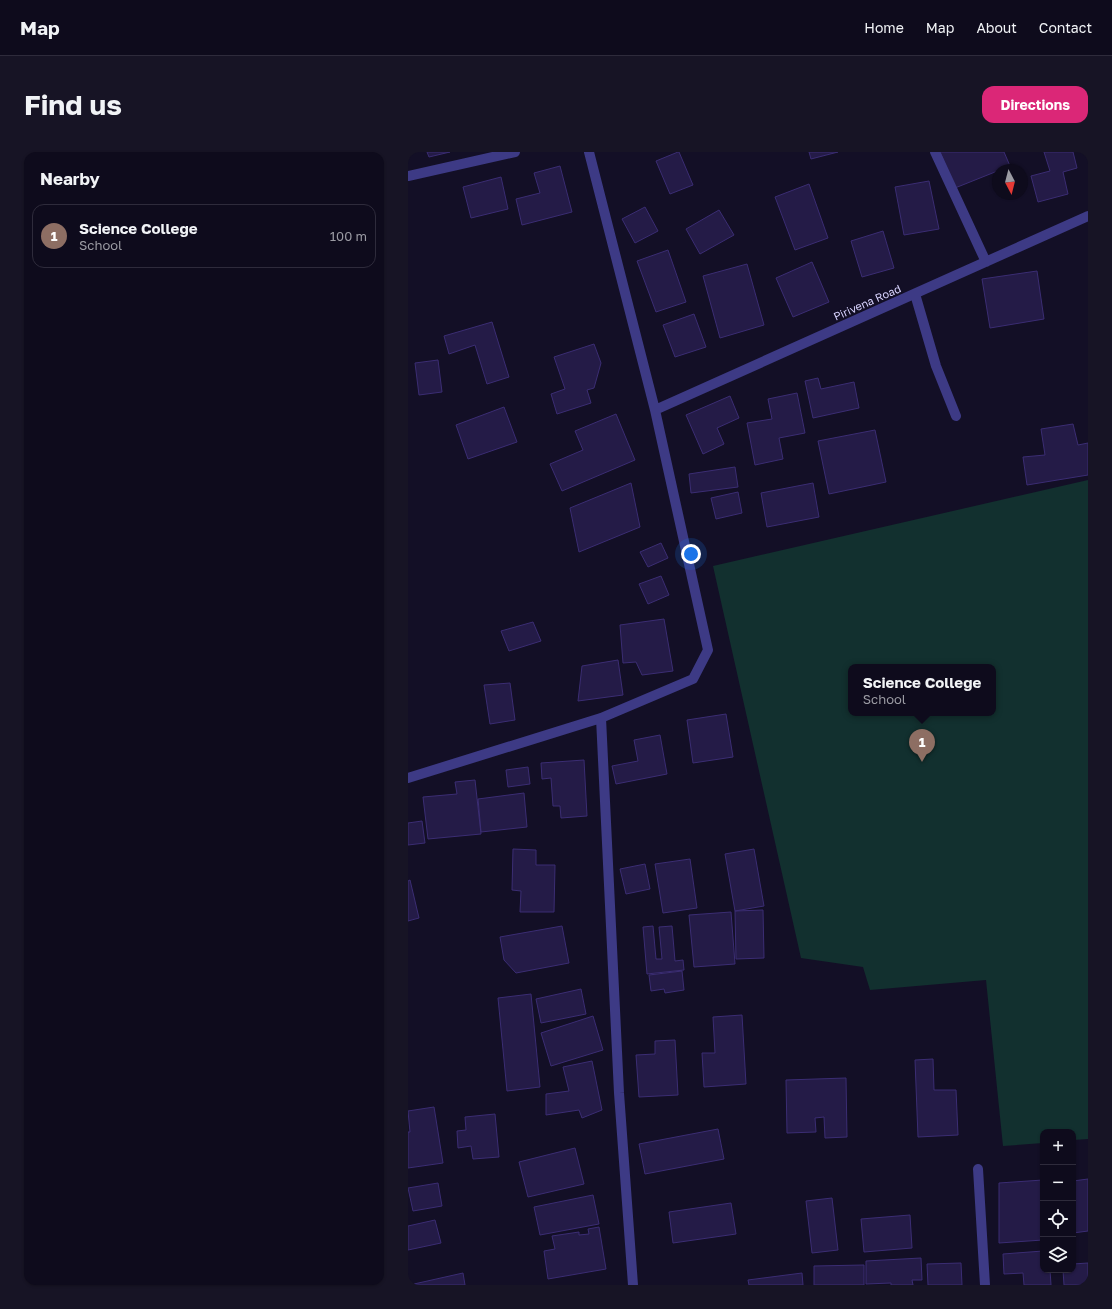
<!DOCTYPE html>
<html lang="en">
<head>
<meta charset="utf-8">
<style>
	:root { --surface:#0e0b1c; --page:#171425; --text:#f1f3f6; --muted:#9b9ba3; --line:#2e2b3b; --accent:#db2777 }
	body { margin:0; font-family:"Golos Text",sans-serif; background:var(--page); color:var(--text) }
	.controls { position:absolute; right:12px; bottom:12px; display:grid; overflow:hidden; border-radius:8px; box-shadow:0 1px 3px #0004 }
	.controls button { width:36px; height:36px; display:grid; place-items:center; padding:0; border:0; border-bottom:1px solid var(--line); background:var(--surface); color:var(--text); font:20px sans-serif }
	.compass { position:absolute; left:584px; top:12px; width:36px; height:36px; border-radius:50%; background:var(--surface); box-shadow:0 1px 3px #0004; rotate:173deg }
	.you { position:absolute; left:283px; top:402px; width:14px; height:14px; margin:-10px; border:3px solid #fff; border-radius:50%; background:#1a73e8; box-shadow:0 0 0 6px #1a73e833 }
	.badge { display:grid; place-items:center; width:26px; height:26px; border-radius:50%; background:var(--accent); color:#fff; font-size:13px; font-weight:700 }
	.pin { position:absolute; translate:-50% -33px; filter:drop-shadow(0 1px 2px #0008) }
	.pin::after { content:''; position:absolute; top:21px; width:14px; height:12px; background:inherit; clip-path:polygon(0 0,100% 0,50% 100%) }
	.popup { position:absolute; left:440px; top:512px; width:148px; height:52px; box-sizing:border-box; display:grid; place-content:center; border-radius:8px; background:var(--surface); filter:drop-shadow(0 1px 3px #0005); font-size:13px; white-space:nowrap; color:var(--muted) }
	.popup b { font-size:15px; color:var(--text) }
	.popup::after { content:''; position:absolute; left:50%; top:100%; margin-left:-8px; border:8px solid transparent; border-top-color:var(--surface) }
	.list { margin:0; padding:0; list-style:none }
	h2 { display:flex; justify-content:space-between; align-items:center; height:52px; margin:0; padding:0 16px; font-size:17px }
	h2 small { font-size:13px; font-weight:400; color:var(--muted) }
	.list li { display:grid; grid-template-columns:26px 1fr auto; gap:12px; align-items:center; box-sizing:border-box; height:64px; margin:0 8px 8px; padding:0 8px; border:1px solid var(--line); border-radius:12px }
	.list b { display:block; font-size:15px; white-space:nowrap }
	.list p { margin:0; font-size:13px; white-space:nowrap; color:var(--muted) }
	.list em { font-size:13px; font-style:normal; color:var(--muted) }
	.icon { flex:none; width:22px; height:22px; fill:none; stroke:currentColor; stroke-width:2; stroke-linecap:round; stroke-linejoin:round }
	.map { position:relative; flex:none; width:680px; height:1133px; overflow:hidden; border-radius:12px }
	header { display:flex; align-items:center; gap:24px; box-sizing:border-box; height:56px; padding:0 20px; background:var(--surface); border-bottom:1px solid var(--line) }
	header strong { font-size:19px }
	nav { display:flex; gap:22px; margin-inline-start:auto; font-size:14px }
	.intro { display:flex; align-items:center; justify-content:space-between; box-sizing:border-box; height:96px; padding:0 24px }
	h1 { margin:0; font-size:28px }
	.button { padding:10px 18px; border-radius:12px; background:var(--accent); color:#fff; font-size:14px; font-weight:700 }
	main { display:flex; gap:24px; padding:0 24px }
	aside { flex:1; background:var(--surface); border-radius:12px; box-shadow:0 1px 3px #0004 }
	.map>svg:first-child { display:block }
	.green { fill:#12302f; fill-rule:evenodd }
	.building { fill:#241b47; stroke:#3b2d73 }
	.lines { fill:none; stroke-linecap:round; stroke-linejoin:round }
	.street { stroke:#3d3a85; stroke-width:10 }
	.labels { text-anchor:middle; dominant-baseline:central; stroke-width:3.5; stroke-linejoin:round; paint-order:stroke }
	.street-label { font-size:11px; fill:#d9d4ff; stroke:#130f26 }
</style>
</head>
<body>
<header>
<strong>Map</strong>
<nav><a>Home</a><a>Map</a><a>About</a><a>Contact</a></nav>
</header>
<div class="intro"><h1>Find us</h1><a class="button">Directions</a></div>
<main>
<aside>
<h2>Nearby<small></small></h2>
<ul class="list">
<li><span class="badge" style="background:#8d6e63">1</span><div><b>Science College</b><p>School</p></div><em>100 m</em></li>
</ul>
</aside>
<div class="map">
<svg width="680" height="1133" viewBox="0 0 680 1133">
	<rect width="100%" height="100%" fill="#130f26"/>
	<!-- green -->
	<path class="green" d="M680,328V987L665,988V980H635V991L595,994L578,828L462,838L455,815L393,806L305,414ZM443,515H585V561H443Z"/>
	<!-- building -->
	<path class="building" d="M19,0H42L21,5Z
		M270,0H271L285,33L262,42L248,9Z
		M401,0H430L403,7Z
		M532,0H596L602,14L547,36Z
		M636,0H665L669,16L655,20L660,42L630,50L623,24L642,19Z
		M152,14L164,60L114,73L108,47L132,41L126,21Z
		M93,25L100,57L63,66L55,35Z
		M521,29L531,77L496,83L487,35Z
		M401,32L420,86L387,98L367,45Z
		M237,55L250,79L227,91L214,67Z
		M311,58L326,83L292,102L278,77Z
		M475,79L486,116L454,125L443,89Z
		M260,98L278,150L248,160L229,109Z
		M404,110L421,150L385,165L368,126Z
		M339,112L356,173L312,186L295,124Z
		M629,119L636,167L582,176L574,127Z
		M286,162L298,195L267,205L255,173Z
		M84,170L101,225L79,232L67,193L41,202L36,184Z
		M186,192L193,211L186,236L179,238L183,251L149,262L143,242L157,237L146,205Z
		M30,208L34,240L11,243L7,211Z
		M410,226L413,237L446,230L451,256L405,266L397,229Z
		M389,241L397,281L371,286L375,307L347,313L339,271L364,267L360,247Z
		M322,244L331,266L309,276L316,292L295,302L278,263Z
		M96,255L109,290L60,307L48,273Z
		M208,262L227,308L154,339L142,312L175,298L167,279Z
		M665,272L670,293L680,291V323L619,333L615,305L637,303L633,277Z
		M467,278L478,330L421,342L410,289Z
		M327,315L330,335L283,341L281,322Z
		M223,331L232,375L171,400L162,356Z
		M405,331L411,365L359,375L353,341Z
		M330,340L334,361L308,367L303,346Z
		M253,391L260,406L240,415L232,400Z
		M253,424L261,443L240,452L231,432Z
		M256,467L265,519L234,523L228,510L215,511L212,473Z
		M125,470L133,489L101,499L93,479Z
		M210,508L215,543L170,549L174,514Z
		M102,531L107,568L82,572L76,533Z
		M318,562L325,605L285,611L279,568Z
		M252,583L259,622L208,632L204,614L230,609L226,588Z
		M176,608L179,664L153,666L152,654H145L143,626L134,627L133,611Z
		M120,615L122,632L100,635L98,618Z
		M67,628L73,682L20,687L15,645L49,642L47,630Z
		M116,641L119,675L73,680L70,647Z
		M14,669L17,691L0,693V671Z
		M105,697L128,698V713H147L146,760H112L113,739L104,738Z
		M346,697L356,754L327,759L317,702Z
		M282,707L289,756L255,761L247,712Z
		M237,712L242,737L218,742L212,717Z
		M2,728L11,766L0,769V729Z
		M355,758L356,806L328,807L327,759Z
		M323,760L327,812L286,815L281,763Z
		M154,774L161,811L108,821L96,808L92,785Z
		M245,774L248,807H254L251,775L264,774L267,809L275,808L276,818L239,822L235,775Z
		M274,819L276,838L257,841L256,837L243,839L241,823Z
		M173,837L178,862L133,871L128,847Z
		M123,842L132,935L99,939L90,846Z
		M334,863L338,932L296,935L294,901H307L305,865Z
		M185,864L195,898L143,914L133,881Z
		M267,888L270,943L231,945L228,903L247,902V889Z
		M525,907L526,938H548L550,983L510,985L507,908Z
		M184,909L194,958L174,966L171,958L138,963V942L161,939L155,915Z
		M438,926L439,985L417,986L416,965L407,966L408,980L379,981L378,928Z
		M26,955L35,1011L0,1016V980H2L0,959Z
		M87,962L91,1005L65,1007L63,994L50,996L49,979L58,978L57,965Z
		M310,977L316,1007L237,1022L231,992Z
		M167,996L176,1032L120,1045L111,1010Z
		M680,1027V1079L665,1081V1029Z
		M635,1028V1088L591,1091V1031Z
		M30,1031L34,1054L5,1059L0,1036Z
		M185,1043L191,1072L132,1083L126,1055Z
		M424,1046L430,1098L404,1101L398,1049Z
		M323,1051L328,1082L265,1091L261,1060Z
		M502,1063L504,1096L456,1100L453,1067Z
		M27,1068L33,1091L0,1098V1074Z
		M191,1075L198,1117L140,1127L136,1099L147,1097L144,1084L171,1080V1083L181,1082L180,1077Z
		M635,1099V1118H642L643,1133H616L615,1121L596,1122L595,1102Z
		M513,1106L514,1128H504L505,1133H483V1131L458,1132V1109Z
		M553,1111L554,1133H520L519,1112Z
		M680,1111V1133H656L655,1118H665V1112Z
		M456,1113V1133H406V1114Z
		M55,1121L57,1133H7L6,1132Z
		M394,1121L395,1133H341L340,1128Z"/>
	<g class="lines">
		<!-- street -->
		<path class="street" d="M527,0L578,110
			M0,24L107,0
			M507,142L528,214L548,264
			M247,258L680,64
			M193,566L211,941L225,1133
			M0,626L193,566L285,527L300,498L247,258L181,0
			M570,1017L577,1133"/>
	</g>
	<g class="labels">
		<!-- street labels -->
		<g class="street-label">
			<text transform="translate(459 150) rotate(-24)">Pirivena Road</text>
		</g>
	</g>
</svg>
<div class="controls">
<button>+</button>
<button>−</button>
<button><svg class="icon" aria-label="locate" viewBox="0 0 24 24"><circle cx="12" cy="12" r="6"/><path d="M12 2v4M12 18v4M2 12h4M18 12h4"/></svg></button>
<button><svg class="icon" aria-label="layers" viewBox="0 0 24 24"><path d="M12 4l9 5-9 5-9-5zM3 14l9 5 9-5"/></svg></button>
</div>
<svg class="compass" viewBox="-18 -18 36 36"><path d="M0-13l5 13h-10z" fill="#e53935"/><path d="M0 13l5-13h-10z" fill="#9b9ba3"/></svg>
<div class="you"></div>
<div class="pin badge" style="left:514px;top:610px;background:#8d6e63">1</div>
<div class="popup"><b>Science College</b>School</div>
</div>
</main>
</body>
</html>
